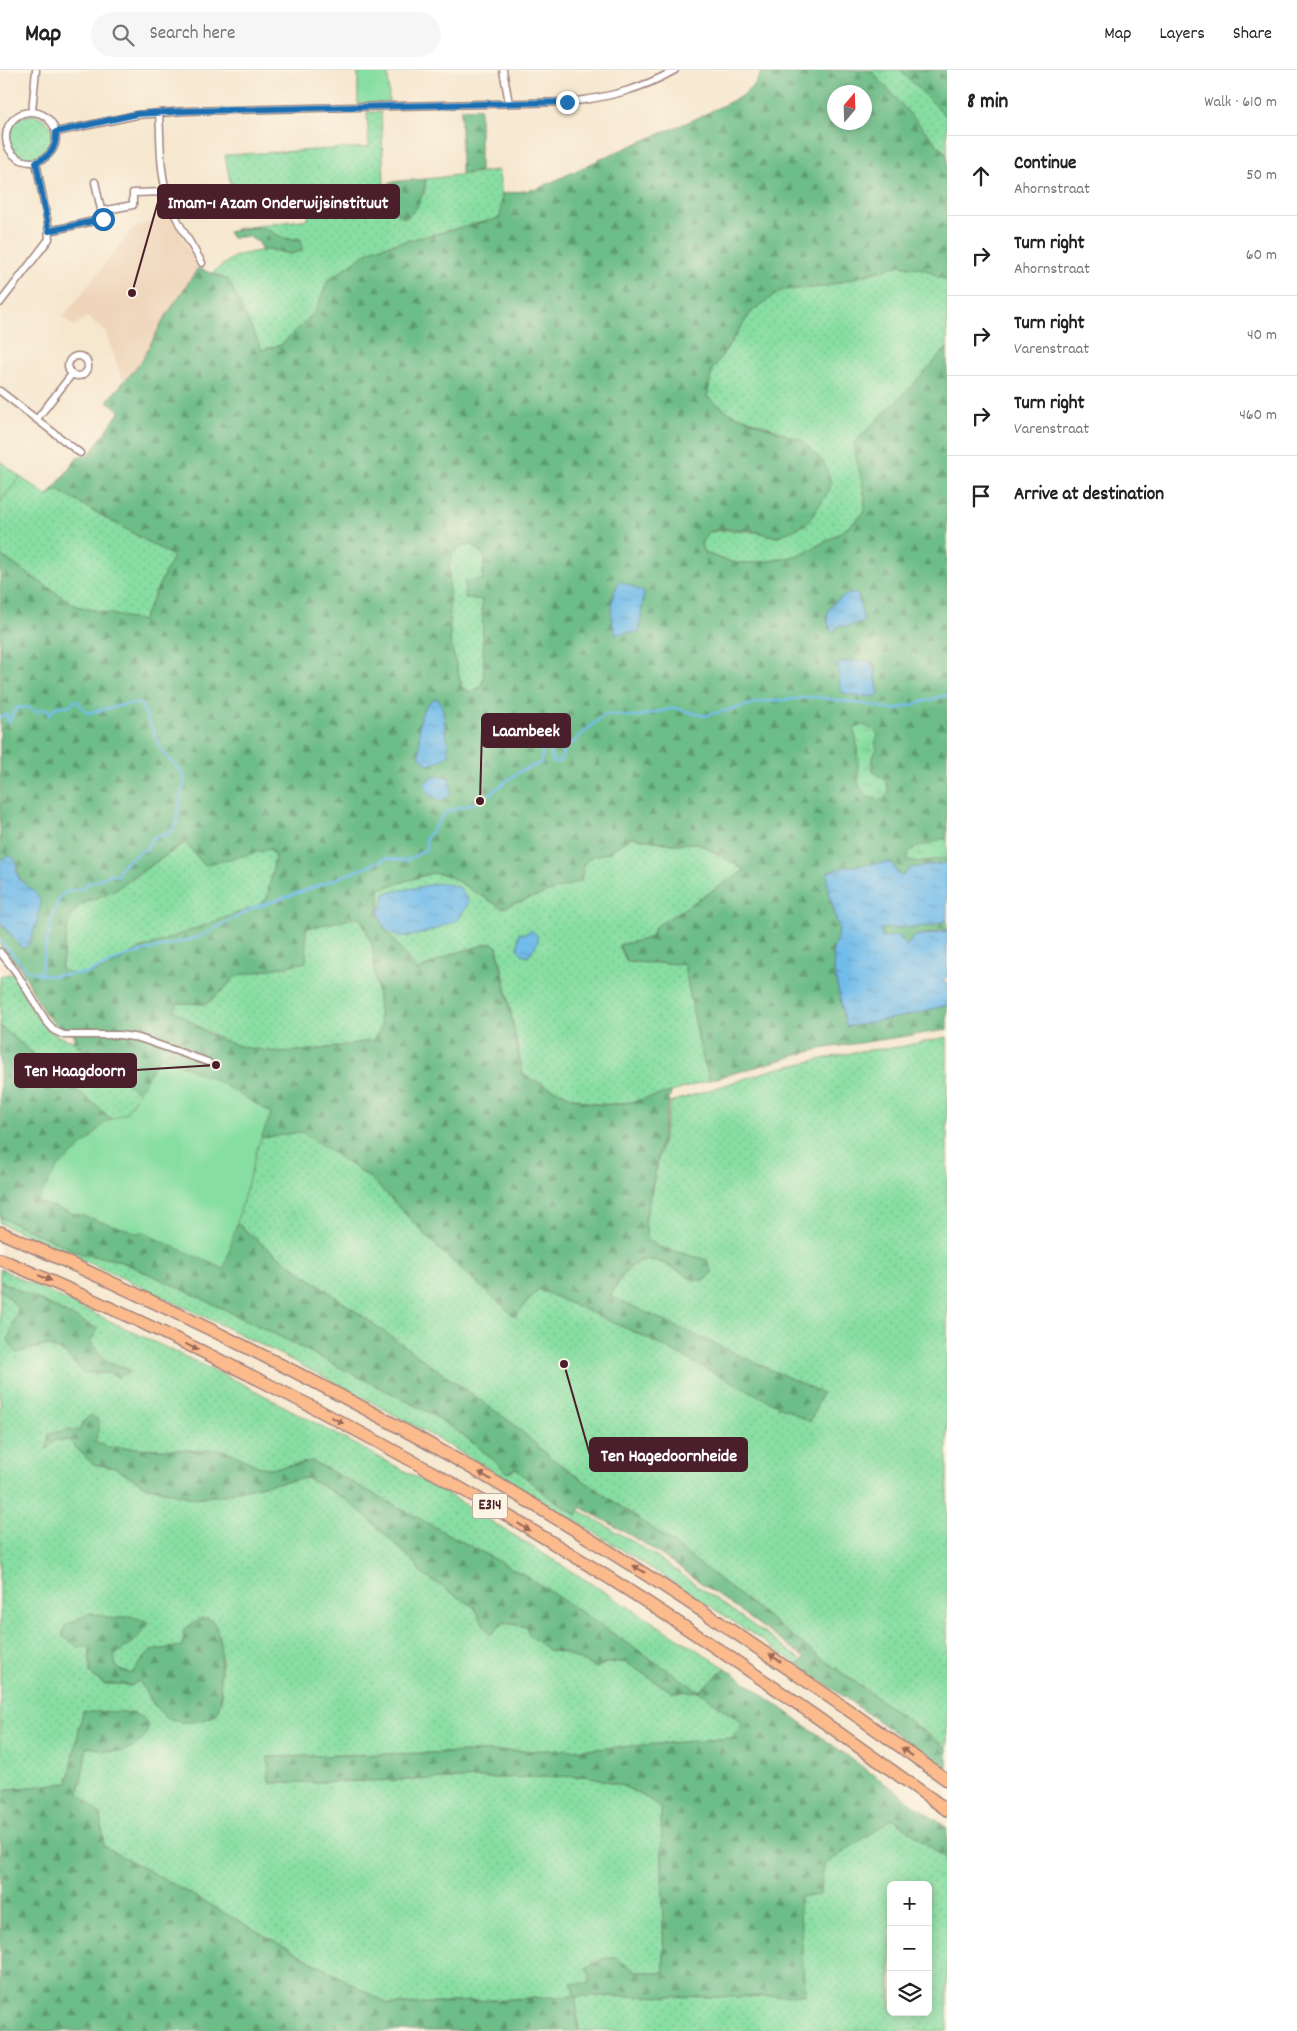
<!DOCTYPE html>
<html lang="en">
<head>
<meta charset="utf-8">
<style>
	:root { --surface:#fff; --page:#f6f6f6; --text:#222; --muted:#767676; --line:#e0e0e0 }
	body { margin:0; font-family:Dekko,sans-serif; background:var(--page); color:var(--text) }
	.controls { position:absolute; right:15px; bottom:15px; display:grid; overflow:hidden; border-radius:8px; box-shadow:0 2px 12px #0003 }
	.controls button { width:45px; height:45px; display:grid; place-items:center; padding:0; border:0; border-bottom:1px solid var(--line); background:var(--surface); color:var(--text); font:25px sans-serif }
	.compass { position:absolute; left:827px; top:15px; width:45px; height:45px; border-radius:50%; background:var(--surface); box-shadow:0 2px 12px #0003; rotate:19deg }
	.stop { position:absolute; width:15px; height:15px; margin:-11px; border:4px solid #1f6fb2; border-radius:50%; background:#fff }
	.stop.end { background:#1f6fb2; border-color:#fff; box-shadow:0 1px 5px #0008 }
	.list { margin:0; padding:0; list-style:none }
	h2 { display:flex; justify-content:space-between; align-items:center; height:65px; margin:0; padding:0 20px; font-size:21px }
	h2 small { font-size:16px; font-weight:400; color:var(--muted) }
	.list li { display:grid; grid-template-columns:32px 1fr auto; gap:15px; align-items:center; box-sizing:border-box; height:80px; padding:0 20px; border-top:1px solid var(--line) }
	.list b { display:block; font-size:19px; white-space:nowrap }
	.list p { margin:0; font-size:16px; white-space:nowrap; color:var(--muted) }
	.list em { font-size:16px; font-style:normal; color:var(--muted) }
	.icon { flex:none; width:28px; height:28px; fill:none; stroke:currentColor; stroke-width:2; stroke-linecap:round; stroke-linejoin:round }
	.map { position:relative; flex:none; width:947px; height:1961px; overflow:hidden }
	header { display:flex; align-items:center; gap:30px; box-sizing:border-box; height:70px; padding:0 25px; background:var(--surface); border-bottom:1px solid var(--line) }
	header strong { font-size:24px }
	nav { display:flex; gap:28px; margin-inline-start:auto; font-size:18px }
	.search { width:350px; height:45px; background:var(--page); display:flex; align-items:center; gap:12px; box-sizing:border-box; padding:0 18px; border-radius:28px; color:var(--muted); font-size:19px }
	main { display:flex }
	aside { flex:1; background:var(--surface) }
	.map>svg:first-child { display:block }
	.built { fill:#efd6bb }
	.grass { fill:url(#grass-dots); stroke:#687e66; fill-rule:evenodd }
	.forest { fill:url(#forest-firs); stroke:#5c6e5a; fill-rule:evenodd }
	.wetland { fill:url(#wetland-marsh); stroke:#687e66 }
	.green { fill:#87dea2; stroke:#687e66 }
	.water { fill:url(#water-ripples); stroke:#5e6e8a }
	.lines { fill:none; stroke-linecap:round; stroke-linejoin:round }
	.stream { stroke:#71bcea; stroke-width:2.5 }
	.minor-casing { stroke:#a0837d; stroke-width:9 }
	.motorway-casing { stroke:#a0837d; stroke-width:14 }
	.minor { stroke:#fff; stroke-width:6 }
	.motorway { stroke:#fbbb8d; stroke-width:11 }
	.oneway { fill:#9a6557 }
	.route { stroke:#1f6fb2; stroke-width:6 }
	.labels { text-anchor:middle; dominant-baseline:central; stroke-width:4; stroke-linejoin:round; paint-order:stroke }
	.shield { fill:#fcf5e5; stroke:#7f5f63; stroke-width:1 }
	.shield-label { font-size:15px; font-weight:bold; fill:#4a1f2b }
	.leader { fill:none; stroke:#4a1f2b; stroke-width:2 }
	.callout-dot { fill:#4a1f2b; stroke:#fcf5e5; stroke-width:2 }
	.callout { fill:#4a1f2b; stroke:#4a1f2b; stroke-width:2 }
	.callout-label { font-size:18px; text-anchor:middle; font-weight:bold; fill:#fff }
</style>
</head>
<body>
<header>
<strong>Map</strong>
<div class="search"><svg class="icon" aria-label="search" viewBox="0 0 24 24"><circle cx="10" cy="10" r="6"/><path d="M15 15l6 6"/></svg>Search here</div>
<nav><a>Map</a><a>Layers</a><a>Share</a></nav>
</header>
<main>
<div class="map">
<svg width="947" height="1961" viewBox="0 0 947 1961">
	<defs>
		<pattern id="grass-dots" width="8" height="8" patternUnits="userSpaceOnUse" patternTransform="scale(1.25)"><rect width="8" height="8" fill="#87dea2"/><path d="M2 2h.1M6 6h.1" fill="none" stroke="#76be8c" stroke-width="1.8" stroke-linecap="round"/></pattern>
		<pattern id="forest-firs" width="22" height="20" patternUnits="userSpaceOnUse" patternTransform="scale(1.25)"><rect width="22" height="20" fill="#6dbd88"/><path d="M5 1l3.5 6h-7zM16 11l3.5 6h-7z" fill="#5c996f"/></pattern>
		<pattern id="wetland-marsh" width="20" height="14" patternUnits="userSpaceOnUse" patternTransform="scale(1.25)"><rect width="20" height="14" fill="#87dea2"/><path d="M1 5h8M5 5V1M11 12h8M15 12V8" fill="none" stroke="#76be8c"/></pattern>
		<pattern id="water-ripples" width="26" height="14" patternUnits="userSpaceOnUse" patternTransform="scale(1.25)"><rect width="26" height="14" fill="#71bcea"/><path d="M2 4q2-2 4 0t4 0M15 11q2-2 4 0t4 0" fill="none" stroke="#5f98be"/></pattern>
	</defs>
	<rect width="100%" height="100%" fill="#fcf5e5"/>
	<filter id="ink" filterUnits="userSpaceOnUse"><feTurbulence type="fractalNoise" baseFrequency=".02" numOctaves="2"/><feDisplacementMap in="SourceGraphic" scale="10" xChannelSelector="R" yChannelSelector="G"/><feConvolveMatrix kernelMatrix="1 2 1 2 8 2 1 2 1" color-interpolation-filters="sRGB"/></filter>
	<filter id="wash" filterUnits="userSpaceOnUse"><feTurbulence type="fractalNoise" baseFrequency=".0096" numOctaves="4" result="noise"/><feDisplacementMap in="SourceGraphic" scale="20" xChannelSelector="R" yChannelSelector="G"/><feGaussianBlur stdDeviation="1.12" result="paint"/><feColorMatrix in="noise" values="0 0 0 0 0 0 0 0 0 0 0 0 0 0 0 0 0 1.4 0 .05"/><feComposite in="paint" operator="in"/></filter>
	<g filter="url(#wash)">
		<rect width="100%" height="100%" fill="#f6e7cf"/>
		<!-- built -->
		<path class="built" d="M169,142L198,198L162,252L141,292L123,311L105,261L87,247L74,256L63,247L132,160Z"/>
		<!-- grass -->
		<path class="grass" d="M870,0H900L947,47V85Z
			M367,42H381L384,114L378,118L424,124L426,109L498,100L502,124L501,148L373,179L328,210L315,243L281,275L262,280L228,210L212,203L235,186L269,179L290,184L302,180L300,169H285L266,159L253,157L235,159L309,149L303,126L234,133L225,85L369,77Z
			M9 67a22 22 0 1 1 44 0a22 22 0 1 1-44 0Z
			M899,195L924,199L947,211V278L907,321L855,372C854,392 869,424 864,440C859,455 810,481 795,486C781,490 756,493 741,493C729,493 716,486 704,483L701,473L708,462C734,458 752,460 777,467V360L730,343L707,327L712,300L752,241L782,220L823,217Z
			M20,407L48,426L57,420L173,486L142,551L76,536L0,485V432Z
			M470,474L477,478L485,488L482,511H465V528L482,529L484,607L481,617L471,622L462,618L450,571L449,497C451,482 456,478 470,474Z
			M631,767L672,774L698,773L746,800L655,857L650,868L619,875L627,892L684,894L701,982L710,1010C674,1021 635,1036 598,1034C579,1033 541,1013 523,1005L503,902L497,877L491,873L452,884L417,901L385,859L379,843V819L432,803L447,805L502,838L593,786L608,783Z
			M186,772L259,781L271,779L275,787L267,829L257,836L135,881C115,895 85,913 61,900L68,854L78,836L116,819Z
			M360,847L372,874L381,958L373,970C322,980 263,992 215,966C201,959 187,949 173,940L178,933L206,934L224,919L236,906L305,892L306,858Z
			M13,903C29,932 38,965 74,971L77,975L208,1075L302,1061L374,1110L436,1176L515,1247L538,1219L641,1265L810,1351L822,1323L610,1227C637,1177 651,1184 695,1211L707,1190L658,1177L647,1168L645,1151L671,1032L775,999L860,981L899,977L947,967V1678L810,1580L666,1468L551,1388L512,1353L263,1175L0,956V906Z
			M0,1147L82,1184L117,1190L165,1211L259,1256L430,1343C459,1361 484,1380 508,1403L516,1398C534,1417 554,1431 577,1445L579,1440L637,1474L674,1499L803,1591L799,1595C648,1494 493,1396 332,1311C223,1254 112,1202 0,1153Z
			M0,1199L243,1314L451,1426L726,1598L699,1621L743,1654L733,1668L595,1679L269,1687L270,1713L585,1706C614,1711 637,1720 661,1738L664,1903L636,1901L615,1888L591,1907L588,1914L623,1927L799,1827L824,1795L893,1748L947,1790V1961H579L575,1926L390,1935L103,1776L101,1745L79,1723L87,1677L120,1682L107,1641L94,1643L83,1641L68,1713L0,1720V1220L10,1228L18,1239L15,1254L16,1283L47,1275L64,1282L84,1303H109L118,1307L125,1297L108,1293L90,1272L98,1259L0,1211ZM85,1350L95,1366L93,1372L107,1377L206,1381C225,1374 244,1393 261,1397C271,1400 301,1394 312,1391L528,1507L698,1621L672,1622L625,1592L606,1593L596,1598L565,1583L548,1580L527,1557L482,1549L474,1537L417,1495L365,1445L342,1427L307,1408L258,1416L223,1425L192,1428L145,1416L115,1398L93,1394L68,1370H55L79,1361ZM90,1543L115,1549L130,1546L135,1571L121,1580L113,1587L117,1599L131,1604L150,1581L183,1576L222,1588L220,1611L222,1631L154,1635L139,1611L131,1616L122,1614H104L90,1604ZM891,1815H928V1942H891Z"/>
		<!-- forest -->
		<path class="forest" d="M763,0H870L947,85V211L924,199L899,195L823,217L782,220L752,241L712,300L707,327L730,343L803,371L824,393L831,412L830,419L807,454L777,467L750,460L724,459L708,462L701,473L704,483C716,487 730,493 742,493C756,493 781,490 795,486C810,481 860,455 864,440C869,423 854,393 855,372L907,321L947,278V769C938,769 932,774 924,775L916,792L947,788V793L911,798L902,806L898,804L891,792L868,795L828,818L839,860L833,880L834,900L846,956L906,946L947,935V960L819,979L710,1010L701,982L684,894L627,892L619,875L650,868L655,857L745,800L698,773L672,774L631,767L608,783L593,786L584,793L581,811L502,838L447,805L432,803L379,819V843L385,859L417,901L452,884L492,873L497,877L523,1005C546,1015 570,1029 595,1034C616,1038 651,1027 671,1022L645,1151L647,1168L658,1177L707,1190L712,1202L707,1209L695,1211C652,1184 637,1176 610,1226L822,1323L810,1352L641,1265L538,1219L515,1247L436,1176L373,1110L302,1062L208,1076L77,975L74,971V963C41,956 36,920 19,896C14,889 6,883 0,876V852L22,878L31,869L35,855L29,817L18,806V794L8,786L0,790V485L76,536L142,551L173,486L57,420L48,426L78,387L90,384L120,341L107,331L141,292L162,252L198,198L228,210L262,280L281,275L315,243L328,210L373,179L500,148L502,124L537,119L614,83L693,50L742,26L755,14ZM834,22H864V52H834ZM470,474L477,478L485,488L482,510L465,511V528L482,530L484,607L481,617L471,622L462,618L450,571L449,497C451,482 456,478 470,474ZM644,522L639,562L611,531ZM857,524L863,551L840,555L832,562L826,546ZM869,590L874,596L879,625L840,592ZM854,659L877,665L875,673L877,679C866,694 877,713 882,729L868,727ZM185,772L204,795L271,779L275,787L267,829L257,836L135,881C115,895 85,913 61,899L68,854L78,836L116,819ZM360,847L372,874L381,958L373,970C321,980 265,991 216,967C202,960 188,949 174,940L178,933L206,934L224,919L236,906L306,892V858Z
			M900,0H947V47Z
			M480,38V101L461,104V39Z
			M426,109C424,122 418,143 404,148L397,144L395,137L385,135L374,125C383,108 409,111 426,109Z
			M253,157L266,159L285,169H301L302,181L290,184L269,179L262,181L259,173L248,166L232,168L228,162Z
			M947,850V860L915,866L906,877L883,868L880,859L930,856Z
			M0,956L263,1175L512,1353L551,1388L666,1468L810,1580L947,1678V1700L799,1595L805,1588L679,1497L642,1472L581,1437L577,1445C554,1431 534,1417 516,1398L508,1403C484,1380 459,1361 430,1343L259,1256L165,1211L117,1190L82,1184L0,1147Z
			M0,1211L98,1259L90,1272C95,1278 101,1290 109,1293C118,1298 122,1294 131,1302L118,1307L109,1303H84L64,1282L47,1275L16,1283L8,1270L18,1239L10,1228L0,1220Z
			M91,1345L99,1351L98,1363L94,1372L107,1377L206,1381C225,1374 244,1392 261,1397C271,1400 301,1394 312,1391L528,1507L699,1621L726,1598L947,1758V1790L893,1748L824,1795L820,1825L799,1827L805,1925L736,1927L576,1926L578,1961H0V1720L68,1713L83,1641C101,1644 120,1638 137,1645C162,1655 138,1678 122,1681C111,1683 98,1678 87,1677L79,1723L101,1745L104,1776L390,1935L575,1926L571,1913L588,1914L591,1907L586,1898L604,1888H615L636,1901L664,1903L661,1738C638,1720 614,1711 585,1706L269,1713L268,1687L595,1679L733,1668L743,1654L699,1621L672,1622L625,1592L606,1593L596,1598L565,1583L548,1580L528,1564L527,1557L505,1552L490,1565L474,1537L420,1503L417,1495L365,1445L342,1427L307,1408L258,1416L223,1425L192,1428L145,1416L115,1398L93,1394L68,1370H55L46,1380L49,1364L71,1359L79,1361L85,1350Z
			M90,1543L115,1549L130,1546L149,1553L135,1571L121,1580L114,1587L117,1599L131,1604L150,1581L183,1576L184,1559L202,1548L212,1550C224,1569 220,1589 220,1611C220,1627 223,1629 216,1645C204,1651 185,1655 171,1650C159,1646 146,1622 139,1611L131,1616L122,1614H104L90,1603V1577H79L62,1566L65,1556Z"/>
		<!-- wetland -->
		<path class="wetland" d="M862,655L874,660L878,665L875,673L877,679C872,686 872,692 872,700C883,709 888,710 889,724L882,729L868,727L859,716L857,674L854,659Z
			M941,769H947V788L916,792L907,791L908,783C919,775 930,775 941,769Z"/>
		<!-- green -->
		<path class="green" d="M358,0H388L389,32L358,34Z
			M0,391L20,407L0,432Z
			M160,986L219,1012L271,1043L258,1076L224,1199L148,1165L146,1163L142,1161L139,1163L37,1132L57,1098L90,1069L105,1052L126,1043Z"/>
		<!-- water -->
		<path class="water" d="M620,511L644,522L639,562L615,564C610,545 609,527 620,511Z
			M851,523L857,524L858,526L864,551L845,557L840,555L836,558L835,562H832C821,541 831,532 851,523Z
			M869,590L873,596L879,625C869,628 849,627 841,621L837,595L843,592Z
			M437,628L443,639L449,683L445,688L429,695L420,687C420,667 414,636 437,628Z
			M444,706L450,709L451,724L442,731L428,724L424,714L431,707Z
			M8,786L13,787C19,796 15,798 18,806C21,814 32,818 38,825C45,835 32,867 27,877L22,878L0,852V790Z
			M891,792L898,804L902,806L911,798L947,793V850L930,856L880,859L883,868L897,865L906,876L915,866L932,864L947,860V908L941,911L947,913V935L906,946L846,957L834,900L833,880L839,860L828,818V802C848,794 870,795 891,792Z
			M440,813L459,817L469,832L459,849C442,856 401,878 385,858C382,854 381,848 379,843L386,823Z
			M531,860L537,865L538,872L529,885H523L518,879L519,863L524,864Z"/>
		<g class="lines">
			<!-- stream -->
			<path class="stream" d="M0,647L7,645L9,652L16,638L27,637L37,642L43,639H48L49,645L56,637L71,635L74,631H77L87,643L133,633L141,634L162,681L182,702L185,710L177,743V755L168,764L153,768L146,779L136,784L120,798L118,806L110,804C99,812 91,809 82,819C76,820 68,820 63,824C52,834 44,888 40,905
				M0,870L27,900L48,906L88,903L126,886L199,867L253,838L301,822L367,797L386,788L405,791L426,780V768L446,742L480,731L519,702L541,693L543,676L548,675L553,692H560L564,680L605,644L635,647L675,638L704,646L760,632L815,627L870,635L893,640L947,625"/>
		</g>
	</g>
	<g filter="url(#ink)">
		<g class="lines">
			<defs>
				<path id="minor" d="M503,0L509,33
					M32,41L36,0
					M6 67a25 25 0 1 1 50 0a25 25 0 1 1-50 0Z
					M159,43C161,70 159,101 168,127C175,150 190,172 202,193
					M56,62L137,45L185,41L567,32C606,28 640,20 675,0
					M101,141L133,135V123L166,122
					M49,161L103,149L95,112
					M0,233L49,169L48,154L36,92
					M68 296a10 10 0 1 1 20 0a10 10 0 1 1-20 0Z
					M0,321L80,383
					M37,349L72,304
					M0,882L16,902L46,951L55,961L64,965H120L139,968L208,992"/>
				<path id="motorway" d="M0,1162C161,1233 320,1310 473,1399C637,1494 793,1599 947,1710
					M0,1189C203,1276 400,1377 587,1494C710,1571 829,1655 947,1740"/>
			</defs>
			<!-- minor casing -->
			<use href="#minor" class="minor-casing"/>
			<!-- motorway casing -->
			<use href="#motorway" class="motorway-casing"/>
			<!-- minor -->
			<use href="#minor" class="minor"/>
			<!-- motorway -->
			<use href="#motorway" class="motorway"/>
		</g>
		<!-- one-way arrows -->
		<defs><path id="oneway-solid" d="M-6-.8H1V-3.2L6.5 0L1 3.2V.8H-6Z" transform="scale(1.25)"/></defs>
		<g class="oneway">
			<use href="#oneway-solid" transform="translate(45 1208) rotate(23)"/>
			<use href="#oneway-solid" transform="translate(192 1277) rotate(26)"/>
			<use href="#oneway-solid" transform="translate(337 1350) rotate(29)"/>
			<use href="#oneway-solid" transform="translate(485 1406) rotate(-149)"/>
			<use href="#oneway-solid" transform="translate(524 1457) rotate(31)"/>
			<use href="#oneway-solid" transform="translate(639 1499) rotate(-148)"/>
			<use href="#oneway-solid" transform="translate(775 1588) rotate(-146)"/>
			<use href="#oneway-solid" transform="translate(907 1682) rotate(-144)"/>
		</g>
	</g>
	<g class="lines" filter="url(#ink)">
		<!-- route -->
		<path class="route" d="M103,149L49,161L36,92C50,87 57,77 56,62L137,44L185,41L567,32"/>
	</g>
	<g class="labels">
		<!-- shield labels -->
		<rect class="shield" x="472.5" y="1423.5" width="35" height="25" rx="4"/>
		<g class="shield-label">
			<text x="490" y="1436">E314</text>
		</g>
	</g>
	<!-- callouts -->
	<path class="leader" d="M132 223L158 132M480 731L482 660M216 995L136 1000M564 1294L590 1385"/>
	<g class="callout-dot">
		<circle cx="132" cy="223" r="5"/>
		<circle cx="480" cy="731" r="5"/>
		<circle cx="216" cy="995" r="5"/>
		<circle cx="564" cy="1294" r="5"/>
	</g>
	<g class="callout">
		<rect x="158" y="115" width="241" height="33" rx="5"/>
		<rect x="482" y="644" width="88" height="33" rx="5"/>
		<rect x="15" y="984" width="121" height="33" rx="5"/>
		<rect x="590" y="1368" width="157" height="33" rx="5"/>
	</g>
	<g class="callout-label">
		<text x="278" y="138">Imam-ı Azam Onderwijsinstituut</text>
		<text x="526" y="666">Laambeek</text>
		<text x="75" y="1006">Ten Haagdoorn</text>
		<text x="669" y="1391">Ten Hagedoornheide</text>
	</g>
</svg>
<div class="controls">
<button>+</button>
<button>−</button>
<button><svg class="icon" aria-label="layers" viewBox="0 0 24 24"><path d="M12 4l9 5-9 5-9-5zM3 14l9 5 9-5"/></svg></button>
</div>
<svg class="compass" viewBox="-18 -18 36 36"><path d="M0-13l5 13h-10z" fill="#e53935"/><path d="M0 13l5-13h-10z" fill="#767676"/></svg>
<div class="stop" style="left:103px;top:149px"></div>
<div class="stop end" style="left:567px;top:32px"></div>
</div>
<aside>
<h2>8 min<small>Walk · 610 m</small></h2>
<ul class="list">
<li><svg class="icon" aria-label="ahead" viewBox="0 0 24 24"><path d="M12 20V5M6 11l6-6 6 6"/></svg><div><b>Continue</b><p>Ahornstraat</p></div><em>50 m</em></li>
<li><svg class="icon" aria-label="right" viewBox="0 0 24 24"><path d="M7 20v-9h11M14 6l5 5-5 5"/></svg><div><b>Turn right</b><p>Ahornstraat</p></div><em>60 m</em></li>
<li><svg class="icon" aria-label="right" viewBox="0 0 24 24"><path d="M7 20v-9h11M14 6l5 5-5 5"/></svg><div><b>Turn right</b><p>Varenstraat</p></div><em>40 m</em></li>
<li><svg class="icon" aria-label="right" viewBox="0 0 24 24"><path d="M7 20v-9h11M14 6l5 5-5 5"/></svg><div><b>Turn right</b><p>Varenstraat</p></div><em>460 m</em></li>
<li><svg class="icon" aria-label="arrive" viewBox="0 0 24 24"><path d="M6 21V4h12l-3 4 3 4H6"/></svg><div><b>Arrive at destination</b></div></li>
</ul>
</aside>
</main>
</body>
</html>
